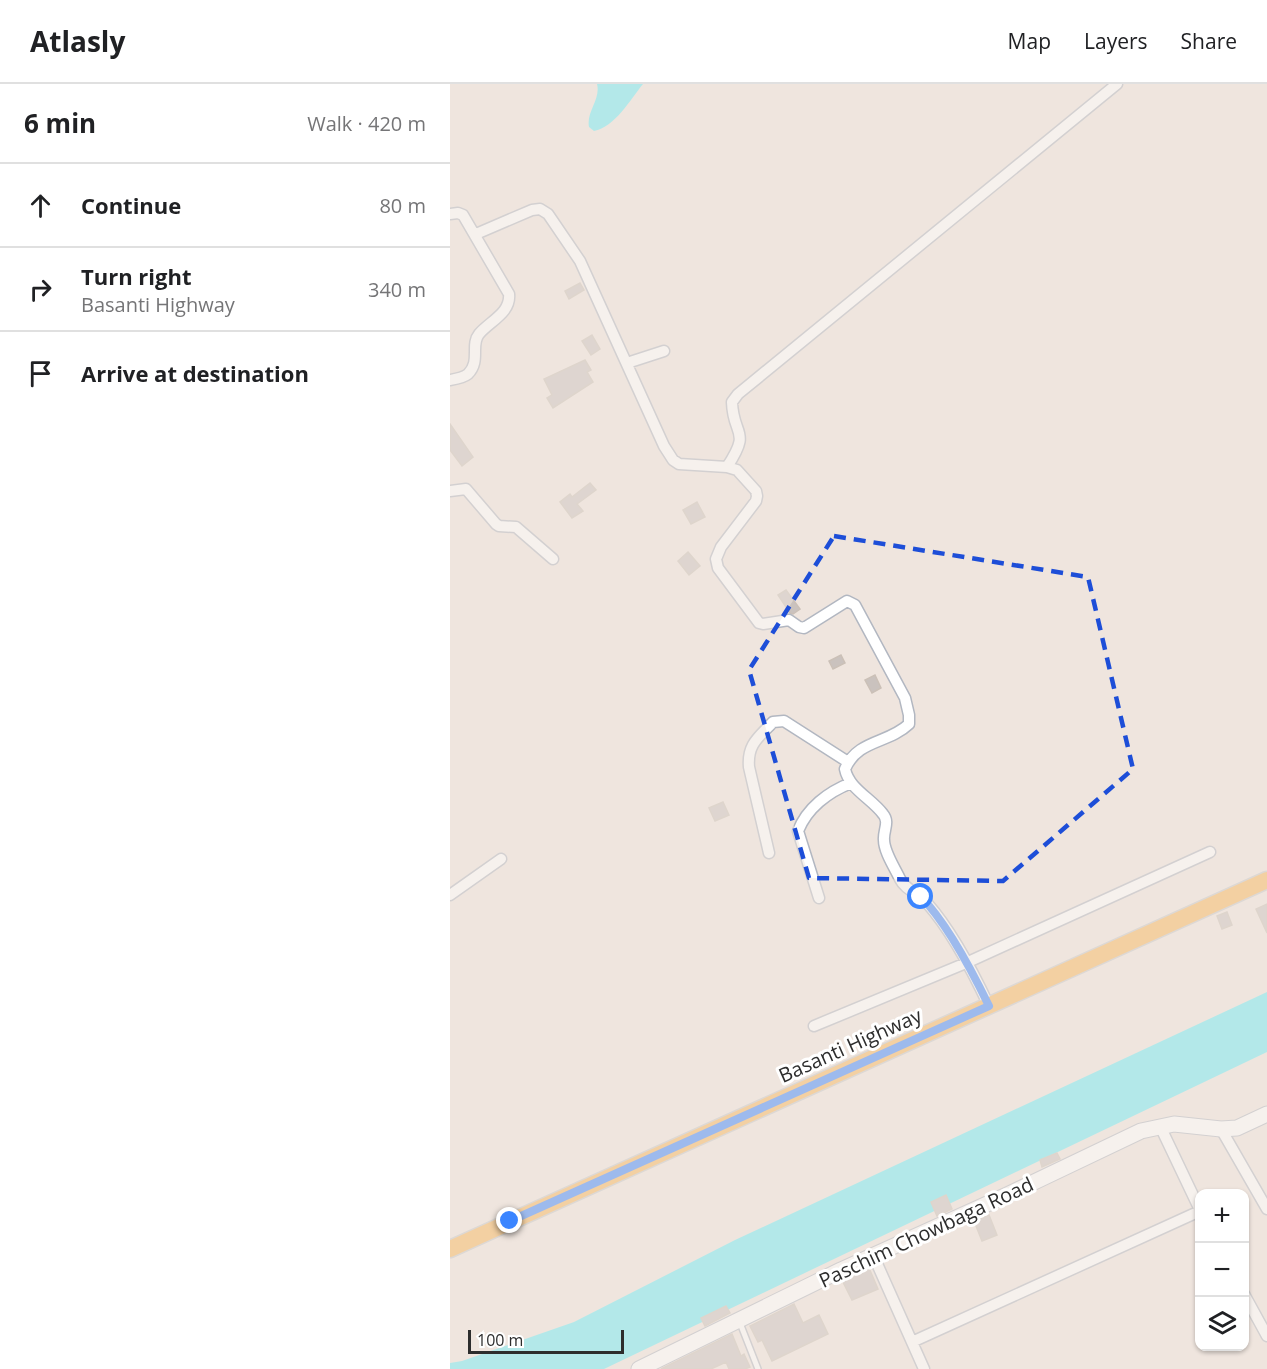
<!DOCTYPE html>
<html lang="en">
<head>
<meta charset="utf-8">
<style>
	:root { --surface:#fff; --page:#f6f6f6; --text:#202124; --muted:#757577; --line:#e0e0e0 }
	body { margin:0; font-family:"Open Sans",sans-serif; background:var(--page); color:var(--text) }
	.controls { position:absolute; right:18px; bottom:18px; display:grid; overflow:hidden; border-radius:12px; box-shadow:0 2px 4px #0004 }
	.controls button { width:54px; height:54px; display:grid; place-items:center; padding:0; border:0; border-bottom:2px solid var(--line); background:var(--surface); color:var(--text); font:30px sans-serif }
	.scale { position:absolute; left:18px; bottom:15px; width:156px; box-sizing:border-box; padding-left:6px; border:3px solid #2d2d2d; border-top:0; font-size:16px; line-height:21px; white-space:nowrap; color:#2d2d2d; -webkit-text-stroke:4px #fff; paint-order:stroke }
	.stop { position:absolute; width:18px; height:18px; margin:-14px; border:4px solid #3b85ff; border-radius:50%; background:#fff }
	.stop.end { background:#3b85ff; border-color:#fff; box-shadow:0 2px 6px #0008 }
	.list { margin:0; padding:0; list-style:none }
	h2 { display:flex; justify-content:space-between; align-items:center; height:78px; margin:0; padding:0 24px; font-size:26px }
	h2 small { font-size:20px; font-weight:400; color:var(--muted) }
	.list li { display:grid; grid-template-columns:39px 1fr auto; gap:18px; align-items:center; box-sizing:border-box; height:84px; padding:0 24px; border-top:2px solid var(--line) }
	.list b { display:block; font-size:22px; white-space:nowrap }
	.list p { margin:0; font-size:20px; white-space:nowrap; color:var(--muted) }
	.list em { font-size:20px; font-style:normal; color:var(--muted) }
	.icon { flex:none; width:33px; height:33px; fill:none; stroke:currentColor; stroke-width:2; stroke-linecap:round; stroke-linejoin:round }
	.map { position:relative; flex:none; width:817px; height:1285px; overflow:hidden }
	header { display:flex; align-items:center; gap:36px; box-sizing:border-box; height:84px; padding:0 30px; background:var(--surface); border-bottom:2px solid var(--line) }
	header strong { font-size:28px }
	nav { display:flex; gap:33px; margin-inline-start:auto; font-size:21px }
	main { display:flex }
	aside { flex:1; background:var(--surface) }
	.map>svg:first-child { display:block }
	.water { fill:#6cecf6 }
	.building { fill:#cac2be; stroke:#cbc0b7; stroke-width:1.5 }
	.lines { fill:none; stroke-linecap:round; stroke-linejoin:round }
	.lane-casing { stroke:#b2b7c1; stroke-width:8 }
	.street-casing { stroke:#b2b7c1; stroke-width:13 }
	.secondary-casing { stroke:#b2b7c1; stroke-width:17 }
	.primary-casing { stroke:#c8c8c8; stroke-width:19 }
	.lane { stroke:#fff; stroke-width:5 }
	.street { stroke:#fff; stroke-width:10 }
	.secondary { stroke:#fff; stroke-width:15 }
	.primary { stroke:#f9b559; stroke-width:16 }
	.route { stroke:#3b85ff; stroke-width:8 }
	.marked { fill:none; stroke:#1d4ed8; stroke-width:4.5; stroke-dasharray:12 8; stroke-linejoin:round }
	.labels { text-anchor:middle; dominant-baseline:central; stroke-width:6; stroke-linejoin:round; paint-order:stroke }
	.street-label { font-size:20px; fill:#2d2d2d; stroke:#fff }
</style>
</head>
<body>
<header>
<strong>Atlasly</strong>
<nav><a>Map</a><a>Layers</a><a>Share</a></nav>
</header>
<main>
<aside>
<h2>6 min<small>Walk · 420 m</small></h2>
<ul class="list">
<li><svg class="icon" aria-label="ahead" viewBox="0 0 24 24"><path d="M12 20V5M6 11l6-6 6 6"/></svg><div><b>Continue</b></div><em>80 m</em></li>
<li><svg class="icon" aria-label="right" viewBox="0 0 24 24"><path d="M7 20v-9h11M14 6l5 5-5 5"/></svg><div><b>Turn right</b><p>Basanti Highway</p></div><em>340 m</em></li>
<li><svg class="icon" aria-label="arrive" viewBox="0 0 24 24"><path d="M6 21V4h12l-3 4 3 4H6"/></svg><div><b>Arrive at destination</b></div></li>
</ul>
</aside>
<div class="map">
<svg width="817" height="1285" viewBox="0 0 817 1285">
	<rect width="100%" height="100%" fill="#efe5de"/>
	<!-- water -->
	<path class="water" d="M147,0H193C180,16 165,43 144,47L139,43C136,28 151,15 147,0Z
		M817,908V968L154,1285H0V1279L12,1277L124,1238L285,1156Z"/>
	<!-- building -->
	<path class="building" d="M130,199L134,206L119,215L115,207Z
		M142,251L150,265L141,271L132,257Z
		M135,276L141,286L137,288L143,298L103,324L97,314L102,311L94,295Z
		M0,340L23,373L12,382L0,366Z
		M140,399L146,406L127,420L133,427L122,434L110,418L120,410L122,413Z
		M247,418L255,433L241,440L233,426Z
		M238,468L250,482L239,491L228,477Z
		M336,506L350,525L343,530L340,529L328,511Z
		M391,571L395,579L383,585L379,577Z
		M425,591L431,604L422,609L415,596Z
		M273,718L279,731L265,737L259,724Z
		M817,820V849L806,825Z
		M777,828L782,841L772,845L767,832Z
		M607,1069L610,1075L592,1083L590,1076Z
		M496,1111L502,1125L487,1132L481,1118Z
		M539,1131L547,1151L532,1157L524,1137Z
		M419,1184L428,1205L402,1216L392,1196Z
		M344,1220L353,1239L369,1231L378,1250L322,1277L312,1256L308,1258L300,1242Z
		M276,1222L280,1229L255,1242L251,1234Z
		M282,1250L291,1272L294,1270L300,1283L295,1285H279L276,1278L261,1285H211Z"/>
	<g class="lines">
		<defs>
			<path id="lane" d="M290,1239L308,1285"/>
			<path id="street" d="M0,130L8,129L13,131L59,210C61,229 40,237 29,250C20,261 31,277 18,290C13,294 6,295 0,296
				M26,150L82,126L90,125L98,130L130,177L214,362L223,376L229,380L277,383L287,386L306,407L307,412L306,417L271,463L266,475L268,484L309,539L313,540L339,536L349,543L354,544L397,517L405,521L455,614L459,631V640C438,660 408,655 395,685C399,705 421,714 433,730C440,738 433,747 434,756C434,768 445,784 450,795C456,807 469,809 477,819C500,845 524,890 539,922
				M177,279L214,267
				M277,383C302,345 283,353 282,318L288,310L667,0
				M0,407L16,405L46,440L49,442L66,443L103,475
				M319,769L299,683C297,660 309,653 323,638L334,637L398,678
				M0,811L51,775
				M369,814L348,747C357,724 378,708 401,699
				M364,942L516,879L760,768
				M710,1042L750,1126
				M771,1045L817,1125
				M424,1173L474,1285
				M794,1210L817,1252
				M462,1258L750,1127"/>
			<path id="secondary" d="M189,1285L391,1186L557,1111L691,1047L724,1040L771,1045L787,1044L817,1030"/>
			<path id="primary" d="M0,1165L817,796"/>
		</defs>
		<!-- lane casing -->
		<use href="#lane" class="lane-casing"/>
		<!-- street casing -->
		<use href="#street" class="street-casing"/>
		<!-- secondary casing -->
		<use href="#secondary" class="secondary-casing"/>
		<!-- primary casing -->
		<use href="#primary" class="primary-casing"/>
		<!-- lane -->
		<use href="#lane" class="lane"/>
		<!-- street -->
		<use href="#street" class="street"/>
		<!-- secondary -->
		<use href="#secondary" class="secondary"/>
		<!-- primary -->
		<use href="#primary" class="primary"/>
	</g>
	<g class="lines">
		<!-- route -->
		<path class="route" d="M60,1137L539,922C523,889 496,838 471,813"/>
	</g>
	<!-- marked area -->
	<path d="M0 0H817V1285H0ZM384,452L638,493L683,685L553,797L359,794L299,586Z" fill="#efe5de" fill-opacity=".55" fill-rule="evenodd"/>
	<path class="marked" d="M384,452L638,493L683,685L553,797L359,794L299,586Z"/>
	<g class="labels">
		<!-- street labels -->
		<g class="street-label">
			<text transform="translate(400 961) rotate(-24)">Basanti Highway</text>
			<text transform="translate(476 1148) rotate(-25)">Paschim Chowbaga Road</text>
		</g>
	</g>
</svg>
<div class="controls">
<button>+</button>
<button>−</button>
<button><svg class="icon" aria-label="layers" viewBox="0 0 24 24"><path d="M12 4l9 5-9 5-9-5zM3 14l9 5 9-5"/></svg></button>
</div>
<div class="scale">100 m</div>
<div class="stop" style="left:471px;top:813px"></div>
<div class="stop end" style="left:60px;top:1137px"></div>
</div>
</main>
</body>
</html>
